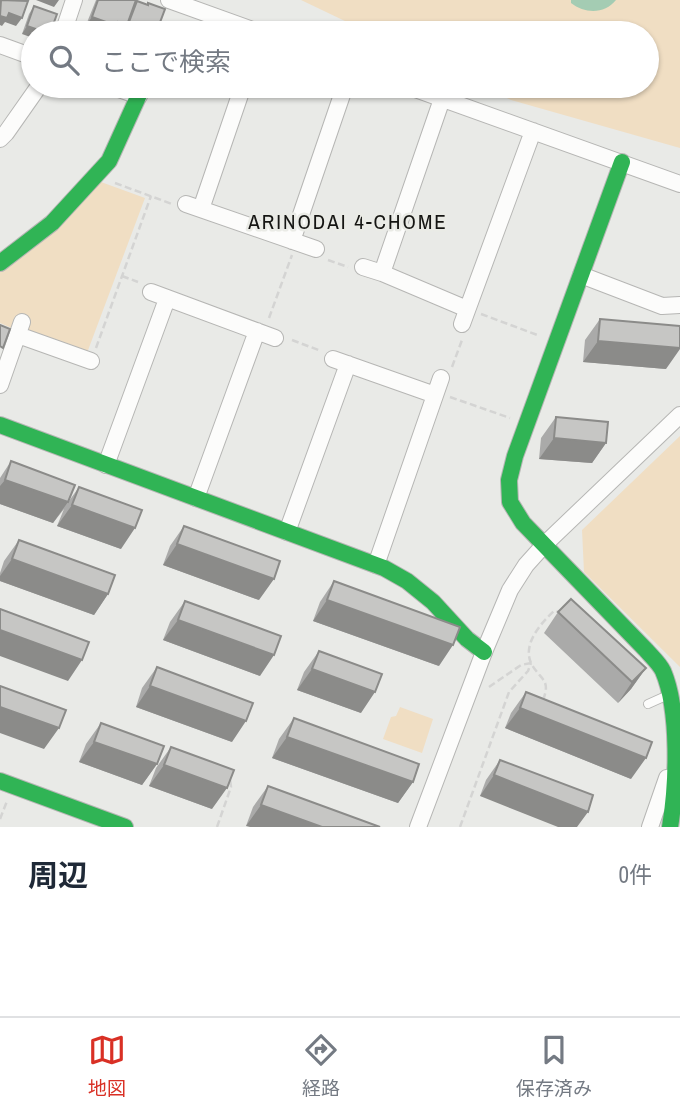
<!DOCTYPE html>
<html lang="ja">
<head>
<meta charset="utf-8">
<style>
	:root { --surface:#fff; --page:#f2f2f3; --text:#1f2937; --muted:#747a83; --line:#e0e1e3; --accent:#d93025 }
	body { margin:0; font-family:"Archivo Narrow","Noto Sans JP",sans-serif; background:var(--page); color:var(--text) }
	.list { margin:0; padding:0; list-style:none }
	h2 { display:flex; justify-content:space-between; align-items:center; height:91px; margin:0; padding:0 28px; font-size:30px }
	h2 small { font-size:23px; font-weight:400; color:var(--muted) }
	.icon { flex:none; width:38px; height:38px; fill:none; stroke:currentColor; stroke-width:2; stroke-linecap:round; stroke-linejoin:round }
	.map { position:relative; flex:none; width:680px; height:827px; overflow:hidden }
	.search { position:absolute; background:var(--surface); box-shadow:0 2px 5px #0004; left:21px; right:21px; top:21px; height:77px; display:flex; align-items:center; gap:18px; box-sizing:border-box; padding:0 24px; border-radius:38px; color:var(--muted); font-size:26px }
	.sheet { height:189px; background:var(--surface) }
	nav { display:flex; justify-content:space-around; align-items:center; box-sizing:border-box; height:98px; border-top:2px solid var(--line); background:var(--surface); font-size:19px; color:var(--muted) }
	nav a { display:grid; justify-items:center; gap:4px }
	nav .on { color:var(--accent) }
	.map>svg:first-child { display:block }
	.green { fill:#f0dec3 }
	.water { fill:#a4ccb3 }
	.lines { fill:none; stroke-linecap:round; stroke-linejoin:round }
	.lane-casing { stroke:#b6b6b4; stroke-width:10 }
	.street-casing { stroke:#b6b6b4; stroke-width:18 }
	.fast-casing { stroke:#b6b6b4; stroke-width:18 }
	.path { stroke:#d4d4d3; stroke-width:2.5; stroke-dasharray:7 3.5; stroke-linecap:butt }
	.lane { stroke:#fcfcfb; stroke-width:8 }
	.street { stroke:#fcfcfb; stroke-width:16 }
	.fast { stroke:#30b455; stroke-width:16 }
	.wall { fill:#aaaaa9 }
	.shaded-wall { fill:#8b8b89 }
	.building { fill:#c6c6c4; stroke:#8b8b89; stroke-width:2 }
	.labels { text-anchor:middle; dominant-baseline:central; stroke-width:5; stroke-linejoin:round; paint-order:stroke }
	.neighbourhood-label { font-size:21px; letter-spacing:2px; fill:#151513; stroke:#eaebe6 }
</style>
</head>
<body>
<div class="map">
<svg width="680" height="827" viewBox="0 0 680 827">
	<rect width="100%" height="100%" fill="#e9eae7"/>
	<!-- green -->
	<path class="green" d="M301,0H680V148L511,100L481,86H647V33H370Z
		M101,182L145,198L87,353L14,329L0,323V271Z
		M680,436V667L584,572L582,530Z
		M400,707L433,719L422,753L383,739L391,717L396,716Z"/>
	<!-- water -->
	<path class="water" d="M571,0H616C605,14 585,14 571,3Z"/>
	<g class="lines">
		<defs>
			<path id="lane" d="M648,704L668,695"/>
			<path id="street" d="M169,0L261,33
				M63,33L74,0
				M0,45L33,57
				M110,86L139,96
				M407,86L680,184
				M0,139L6,133L39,86
				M186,204L316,249
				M201,209L243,86
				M292,241L345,86
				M363,267L382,273L467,309
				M382,273L442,99
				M581,275L662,306L680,305
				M151,292L275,338
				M462,324L533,131
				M18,335L91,361
				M333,359L435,395
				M0,385L22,322
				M106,465L167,299
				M196,498L257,331
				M287,532L348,364
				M376,565L441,378
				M418,827L484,652L510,590L526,565L544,545L680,415
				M650,827L667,778L674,777"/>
			<path id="fast" d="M622,162L515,456L509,480L510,502L523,523L646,650C652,657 659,663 663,671C680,711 677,784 670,827
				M0,263L52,223L109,161L143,86
				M0,425L384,568L407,581L433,602L467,639L484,652
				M0,781L125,827"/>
		</defs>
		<!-- lane casing -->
		<use href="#lane" class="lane-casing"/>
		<!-- street casing -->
		<use href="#street" class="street-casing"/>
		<!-- fast casing -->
		<use href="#fast" class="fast-casing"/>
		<!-- path -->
		<path class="path" d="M115,183L172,204
			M328,260L348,267
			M122,276L138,282
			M481,314L540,336
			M269,318L292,255
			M292,340L321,351
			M96,348L151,196
			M452,367L462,340
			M450,397L510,418
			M489,687L521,665L531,663
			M543,700C551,680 541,680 532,665C521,645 541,623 554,611L560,612
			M0,819L7,801
			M217,827L231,787L230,779
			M460,827L509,692L528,671L531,663"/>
		<!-- lane -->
		<use href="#lane" class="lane"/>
		<!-- street -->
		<use href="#street" class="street"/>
		<!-- fast -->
		<use href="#fast" class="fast"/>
	</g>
	<!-- wall -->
	<path class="wall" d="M96,0H136L133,6L137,1L156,33H133L124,30V29L121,33L114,30L112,33H113H90L94,27L86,25Z
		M34,6L57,14L22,34L29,14Z
		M600,319L666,369L583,362L585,340Z
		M556,417L606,443L592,463L539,459L541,438Z
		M11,461L69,501L79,487L121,549L57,526L64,509L53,523L0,504V478Z
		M184,526L259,600L163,565L170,546Z
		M19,540L108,594L94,615L0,581V573L4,561Z
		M334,581L439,666L313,621L320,602Z
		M185,601L260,676L163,640L170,622Z
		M558,612L646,668L631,689L618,703L544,633Z
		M319,651L361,713L297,690L304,672Z
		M157,667L232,742L136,707L142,688Z
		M526,692L631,779L505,728L511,713Z
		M294,718L413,782L398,803L272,758L279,739Z
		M101,723L157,764L142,785L79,762L86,744Z
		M171,747L212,809L149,786L156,768Z
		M500,760L588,812L480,796L486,780Z
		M268,786L380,827L246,826L253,807Z"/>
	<!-- shaded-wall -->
	<path class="shaded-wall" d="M36,0H59L54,7Z
		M9,13L22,18L16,26L5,22L2,26L0,25V16Z
		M92,17L118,22L127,25L121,33L114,30L111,33L86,25Z
		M129,22L140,26L135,33L124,30Z
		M27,26L47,33H33V38L22,34Z
		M139,28L154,33H135Z
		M598,341L680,348V349L666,369L583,362Z
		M554,438L606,443L592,463L539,459Z
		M5,480L68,502L53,523L0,504V486Z
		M72,505L135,528L121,549L57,526Z
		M177,544L274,579L259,600L163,565Z
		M12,559L108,594L94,615L0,581V576Z
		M327,600L453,645L439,666L313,621Z
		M178,620L274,655L260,676L163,640Z
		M0,630L82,660L68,681L0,656Z
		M646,668L631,689L618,703L632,682Z
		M312,669L375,692L361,713L297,690Z
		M150,686L246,721L232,742L136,707Z
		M0,707L59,728L44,749L0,733Z
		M520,708L646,758L631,779L505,728Z
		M287,737L413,782L398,803L272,758Z
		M94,742L157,764L142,785L79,762Z
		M164,765L227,788L212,809L149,786Z
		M494,775L588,812L577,827H558L480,796Z
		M261,805L322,827H250L246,826Z"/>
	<!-- building -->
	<path class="building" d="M1,0L28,1L22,18L9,13L7,18L0,16Z
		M98,0H136L127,25L118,22L117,26L92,17Z
		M137,1L148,5V3L165,9L156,33L139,28L140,26L129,22Z
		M34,6L57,14L50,33H47L27,26Z
		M95,26L113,33H92Z
		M600,319L680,326V348L598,341Z
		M0,325L10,329L3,348L0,346Z
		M556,417L608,422L606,443L554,438Z
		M11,461L75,485L68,502L5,480Z
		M79,487L142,510L135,528L72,505Z
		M184,526L280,561L274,579L177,544Z
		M19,540L115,575L108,594L12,559Z
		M334,581L460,627L453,645L327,600Z
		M571,599L646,668L632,682L558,612Z
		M185,601L281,636L274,655L178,620Z
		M0,609L89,642L82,660L0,630Z
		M319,651L382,674L375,692L312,669Z
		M157,667L253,703L246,721L150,686Z
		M0,686L66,710L59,728L0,707Z
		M526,692L652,742L646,758L520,708Z
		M294,718L419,764L413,782L287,737Z
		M101,723L164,746L157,764L94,742Z
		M171,747L234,770L227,788L164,765Z
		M500,760L593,795L588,812L494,775Z
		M268,786L380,827H322L261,805Z"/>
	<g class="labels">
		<!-- neighbourhood labels -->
		<g class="neighbourhood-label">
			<text x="348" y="221">ARINODAI 4-CHOME</text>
		</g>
	</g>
</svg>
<div class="search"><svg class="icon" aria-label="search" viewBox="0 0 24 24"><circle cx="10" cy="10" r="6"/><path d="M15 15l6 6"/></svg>ここで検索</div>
</div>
<section class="sheet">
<h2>周辺<small>0件</small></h2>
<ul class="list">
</ul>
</section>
<nav>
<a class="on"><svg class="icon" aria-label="map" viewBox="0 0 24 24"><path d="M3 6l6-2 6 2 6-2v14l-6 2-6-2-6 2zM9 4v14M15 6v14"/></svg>地図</a>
<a><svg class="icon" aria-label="directions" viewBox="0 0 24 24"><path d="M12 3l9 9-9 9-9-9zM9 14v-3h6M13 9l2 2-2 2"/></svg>経路</a>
<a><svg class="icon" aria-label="saved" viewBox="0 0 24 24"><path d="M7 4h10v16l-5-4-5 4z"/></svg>保存済み</a>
</nav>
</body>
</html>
